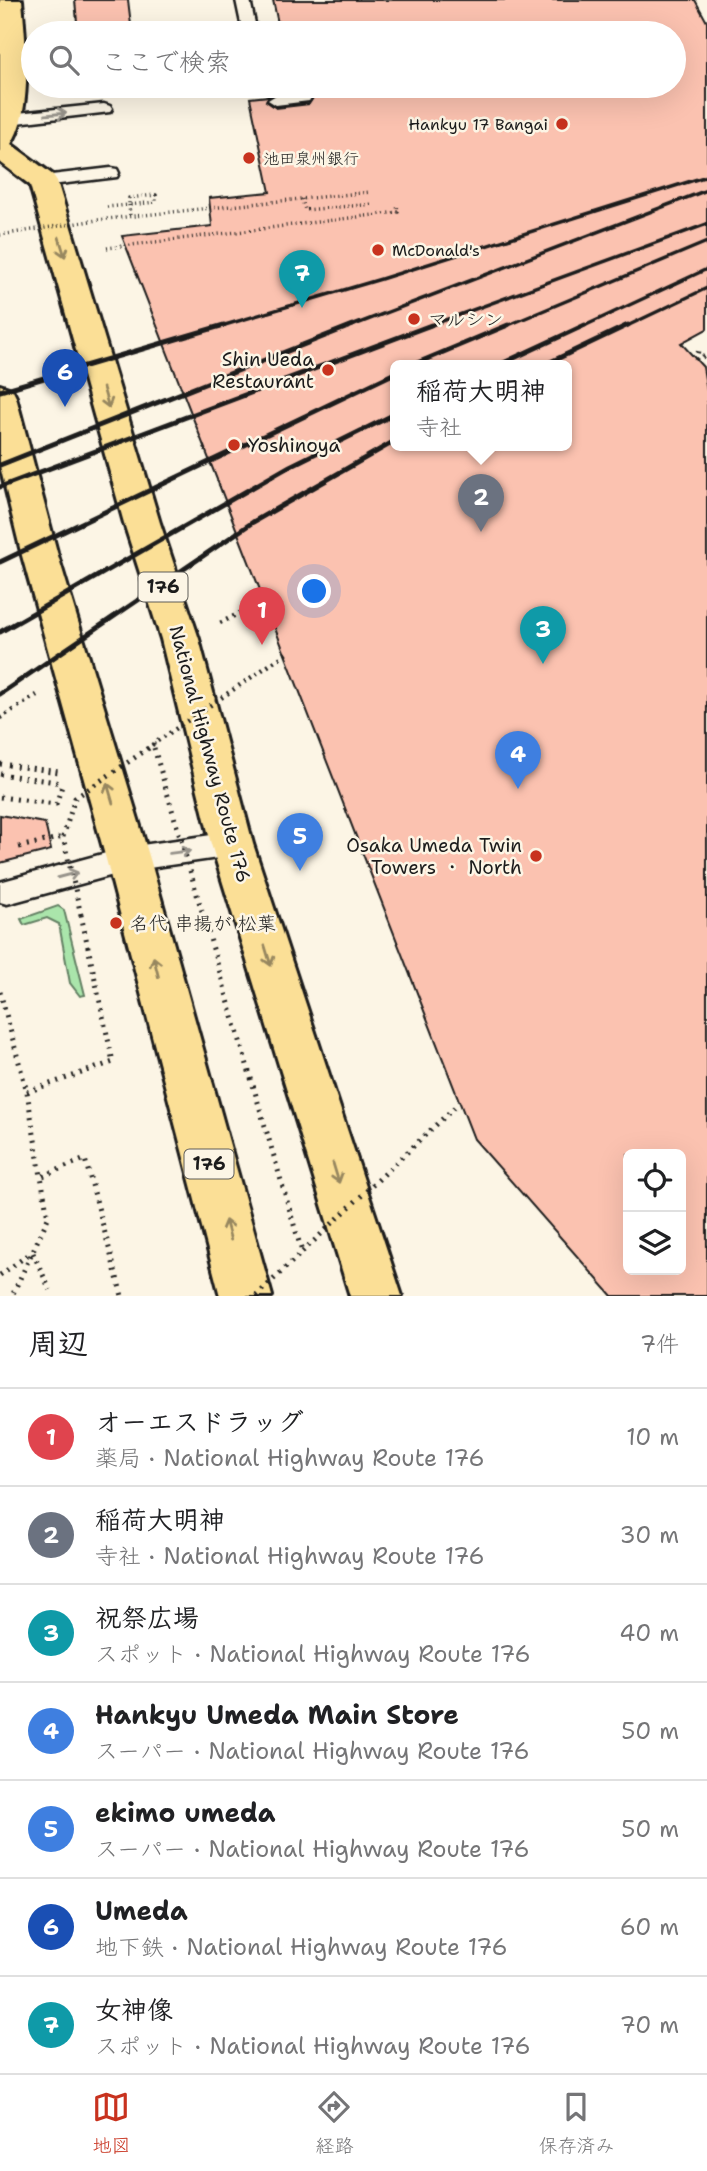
<!DOCTYPE html>
<html lang="ja">
<head>
<meta charset="utf-8">
<style>
	:root { --surface:#fff; --page:#f6f6f6; --text:#202124; --muted:#757577; --line:#e0e0e0; --accent:#c8321e }
	body { margin:0; font-family:"Shantell Sans","Klee One",sans-serif; background:var(--page); color:var(--text) }
	.controls { position:absolute; right:21px; bottom:21px; display:grid; overflow:hidden; border-radius:10px; box-shadow:0 7px 28px #0002 }
	.controls button { width:63px; height:63px; display:grid; place-items:center; padding:0; border:0; border-bottom:2px solid var(--line); background:var(--surface); color:var(--text); font:35px sans-serif }
	.you { position:absolute; left:315px; top:592px; width:24px; height:24px; margin:-18px; border:5px solid #fff; border-radius:50%; background:#1a73e8; box-shadow:0 0 0 10px #1a73e833 }
	.badge { display:grid; place-items:center; width:46px; height:46px; border-radius:50%; background:var(--accent); color:#fff; font-size:23px; font-weight:700 }
	.pin { position:absolute; translate:-50% -58px; filter:drop-shadow(0 2px 4px #0008) }
	.pin::after { content:''; position:absolute; top:37px; width:24px; height:21px; background:inherit; clip-path:polygon(0 0,100% 0,50% 100%) }
	.popup { position:absolute; left:390px; top:360px; width:182px; height:91px; box-sizing:border-box; display:grid; place-content:center; border-radius:10px; background:var(--surface); filter:drop-shadow(0 2px 5px #0005); font-size:23px; white-space:nowrap; color:var(--muted) }
	.popup b { font-size:26px; color:var(--text) }
	.popup::after { content:''; position:absolute; left:50%; top:100%; margin-left:-14px; border:14px solid transparent; border-top-color:var(--surface) }
	.list { margin:0; padding:0; list-style:none }
	h2 { display:flex; justify-content:space-between; align-items:center; height:91px; margin:0; padding:0 28px; font-size:30px }
	h2 small { font-size:23px; font-weight:400; color:var(--muted) }
	.list li { display:grid; grid-template-columns:46px 1fr auto; gap:21px; align-items:center; box-sizing:border-box; height:98px; padding:0 28px; border-top:2px solid var(--line) }
	.list b { display:block; font-size:26px; white-space:nowrap }
	.list p { margin:0; font-size:23px; white-space:nowrap; color:var(--muted) }
	.list em { font-size:23px; font-style:normal; color:var(--muted) }
	.icon { flex:none; width:38px; height:38px; fill:none; stroke:currentColor; stroke-width:2; stroke-linecap:round; stroke-linejoin:round }
	.map { position:relative; flex:none; width:707px; height:1296px; overflow:hidden }
	.search { position:absolute; background:var(--surface); box-shadow:0 7px 28px #0002; left:21px; right:21px; top:21px; height:77px; display:flex; align-items:center; gap:18px; box-sizing:border-box; padding:0 24px; border-radius:38px; color:var(--muted); font-size:26px }
	.sheet { height:777px; background:var(--surface) }
	nav { display:flex; justify-content:space-around; align-items:center; box-sizing:border-box; height:98px; border-top:2px solid var(--line); background:var(--surface); font-size:19px; color:var(--muted) }
	nav a { display:grid; justify-items:center; gap:4px }
	nav .on { color:var(--accent) }
	.map>svg:first-child { display:block }
	.green { fill:#aae5ab; stroke:#638064; stroke-width:2 }
	.building { fill:#fbc2b0; stroke:#1c1c1c; stroke-width:2; fill-rule:evenodd }
	.lines { fill:none; stroke-linecap:round; stroke-linejoin:round }
	.service-casing { stroke:#1c1c1c; stroke-width:5 }
	.trunk-casing { stroke:#1c1c1c; stroke-width:6 }
	.path-far2 { stroke:#1c1c1c; stroke-width:3.5; stroke-dasharray:1 3.5; stroke-linecap:butt }
	.path-far1 { stroke:#1c1c1c; stroke-width:4.5; stroke-dasharray:2 5; stroke-linecap:butt }
	.path { stroke:#1c1c1c; stroke-width:5; stroke-dasharray:2 6; stroke-linecap:butt }
	.service { fill:#fcf5e5; fill-rule:evenodd }
	.trunk { fill:#fbdf96; fill-rule:evenodd }
	.rail-far1 { stroke:#1c1c1c; stroke-width:3.5 }
	.rail { stroke:#1c1c1c; stroke-width:5 }
	.path-bridge-far2 { stroke:#1c1c1c; stroke-width:3.5; stroke-dasharray:1 3.5; stroke-linecap:butt }
	.path-bridge-far1 { stroke:#1c1c1c; stroke-width:4.5; stroke-dasharray:2 5; stroke-linecap:butt }
	.path-bridge { stroke:#1c1c1c; stroke-width:5; stroke-dasharray:2 6; stroke-linecap:butt }
	.oneway { stroke:#97938b }
	.oneway2 { stroke:#97875f }
	.poi-dot { fill:#c8321e; stroke:#fcf5e5; stroke-width:2.5 }
	.labels { text-anchor:middle; dominant-baseline:central; stroke-width:5; stroke-linejoin:round; paint-order:stroke }
	.far-poi-label { font-size:16px; fill:#1c1c1c; stroke:#fcf5e5; text-anchor:start }
	.shield { fill:#fcf5e5; stroke:#5f5d58; stroke-width:2 }
	.shield-label { font-size:18px; font-weight:bold; fill:#1c1c1c }
	.poi-label { font-size:19px; fill:#1c1c1c; stroke:#fcf5e5; text-anchor:start }
	.street-label { font-size:19px; fill:#1c1c1c; stroke:#fcf5e5 }
</style>
</head>
<body>
<div class="map">
<svg width="707" height="1296" viewBox="0 0 707 1296">
	<rect width="100%" height="100%" fill="#fcf5e5"/>
	<filter id="ink" filterUnits="userSpaceOnUse"><feTurbulence type="fractalNoise" baseFrequency=".0143" numOctaves="2"/><feDisplacementMap in="SourceGraphic" scale="14" xChannelSelector="R" yChannelSelector="G"/><feConvolveMatrix kernelMatrix="1 2 1 2 8 2 1 2 1" color-interpolation-filters="sRGB"/></filter>
	<g filter="url(#ink)">
		<!-- green -->
		<path class="green" d="M58,906L64,910L85,995L80,996L70,983L59,924L47,918L24,925L21,919Z"/>
		<!-- building -->
		<path class="building" d="M75,0H128L132,33H78Z
			M273,0H695L707,22V329L681,343L703,367L707,391V1296H612L474,1139L122,236L212,226L209,198L270,192L250,98L269,96L266,101L276,108L309,104L313,97L301,90L300,86H674V33H280ZM395,366H567V446H395ZM628,1154H681V1270H628Z
			M82,86H118L119,92L82,96Z
			M0,815L45,823L51,850L0,863Z"/>
		<g class="lines">
			<defs>
				<path id="service" d="M236,0H250L257,33H243Z
					M243,86H270L267,89L243,92L240,89Z
					M303,93L309,95L311,98L309,101L276,105L268,100L276,95Z
					M104,104L110,106L112,109L110,112L8,124L0,119L8,114Z
					M111,168L117,169L119,173L117,177L43,186L35,181L43,176Z
					M232,832L241,836L245,844L241,852L232,856L128,871L7,904L0,902V882L7,880L128,847Z"/>
				<path id="trunk" d="M0,0H22C25,41 34,108 11,144L53,175L57,181L160,523L199,639L253,844L402,1296H350L211,844L161,639L124,523L30,185L0,162Z
					M0,385L12,389L16,397L57,552L150,859L272,1296H220L106,859L21,552L0,466Z"/>
			</defs>
			<!-- service casing -->
			<use href="#service" class="service-casing"/>
			<!-- trunk casing -->
			<use href="#trunk" class="trunk-casing"/>
			<!-- path-far2 -->
			<path class="path-far2" d="M156,195V202L129,205V198Z
				M302,199L305,210L374,204
				M129,205L130,216
				M107,207L129,205
				M210,208L371,192
				M107,248L398,212L397,205"/>
			<!-- path-far1 -->
			<path class="path-far1" d="M696,360L699,348
				M696,360L707,355
				M220,623L266,600
				M0,718L37,695"/>
			<!-- path -->
			<path class="path" d="M0,764L59,772
				M0,774L63,783
				M0,797L56,804L62,786
				M19,847L63,837
				M0,992L27,1092L48,1218L12,1296
				M27,1092L113,1062L81,915
				M43,1176L85,1159L122,1296
				M33,1253L50,1290
				M0,1275L32,1252"/>
			<!-- service -->
			<use href="#service" class="service"/>
			<!-- trunk -->
			<use href="#trunk" class="trunk"/>
			<!-- rail-far1 -->
			<path class="rail-far1" d="M218,327L381,279L707,176
				M349,327L707,190
				M426,327L707,224
				M504,327L707,242
				M582,327L707,269
				M625,327L707,288"/>
			<!-- rail -->
			<path class="rail" d="M410,366L508,325
				M497,366L585,325
				M542,366L628,325
				M0,391L224,325
				M0,465L353,325
				M0,487L431,325
				M0,562L395,373
				M0,632L290,466L395,414
				M0,694L253,522L395,441"/>
			<!-- path-bridge-far2 -->
			<path class="path-bridge-far2" d="M0,235L97,220L210,208"/>
			<!-- path-bridge-far1 -->
			<path class="path-bridge-far1" d="M153,743L155,749
				M146,749L287,653"/>
			<!-- path-bridge -->
			<path class="path-bridge" d="M154,748L302,1252
				M81,915L63,837L75,798L149,748
				M256,1296L459,1103"/>
		</g>
		<!-- one-way arrows -->
		<defs><path id="oneway-shaft" d="M-6 0H5M1.5-3L5.5 0L1.5 3" fill="none" stroke-width="1.6" stroke-linecap="round" stroke-linejoin="round" transform="scale(1.75)"/></defs>
		<g class="oneway">
			<use href="#oneway-shaft" transform="translate(56 114) rotate(-5)"/>
			<use href="#oneway-shaft" transform="translate(180 852) rotate(-8)"/>
			<use href="#oneway-shaft" transform="translate(68 875) rotate(-15)"/>
		</g>
		<g class="oneway2">
			<use href="#oneway-shaft" transform="translate(62 247) rotate(73)"/>
			<use href="#oneway-shaft" transform="translate(106 398) rotate(74)"/>
			<use href="#oneway-shaft" transform="translate(110 793) rotate(-106)"/>
			<use href="#oneway-shaft" transform="translate(268 956) rotate(73)"/>
			<use href="#oneway-shaft" transform="translate(156 967) rotate(-104)"/>
			<use href="#oneway-shaft" transform="translate(336 1173) rotate(73)"/>
			<use href="#oneway-shaft" transform="translate(228 1230) rotate(-105)"/>
		</g>
	</g>
	<!-- markers -->
	<g class="poi-dot">
		<circle cx="562" cy="124" r="7"/>
		<circle cx="249" cy="158" r="7"/>
		<circle cx="378" cy="250" r="7"/>
		<circle cx="414" cy="319" r="7"/>
		<circle cx="328" cy="370" r="7"/>
		<circle cx="234" cy="445" r="7"/>
		<circle cx="536" cy="856" r="7"/>
		<circle cx="116" cy="923" r="7"/>
	</g>
	<g class="labels">
		<!-- far-poi labels -->
		<g class="far-poi-label">
			<text x="548" y="124" text-anchor="end">Hankyu 17 Bangai</text>
			<text x="263" y="158">池田泉州銀行</text>
			<text x="392" y="250">McDonald's</text>
		</g>
		<!-- shield labels -->
		<g class="shield">
			<rect x="138.5" y="572.5" width="49" height="29" rx="5"/>
			<rect x="184.5" y="1149.5" width="49" height="29" rx="5"/>
		</g>
		<g class="shield-label">
			<text x="163" y="587">176</text>
			<text x="209" y="1164">176</text>
		</g>
		<!-- poi labels -->
		<g class="poi-label">
			<text x="428" y="319">マルシン</text>
			<text x="314" y="359" text-anchor="end">Shin Ueda<tspan x="314" dy="22">Restaurant</tspan></text>
			<text x="248" y="445">Yoshinoya</text>
			<text x="522" y="845" text-anchor="end">Osaka Umeda Twin<tspan x="522" dy="22">Towers ・ North</tspan></text>
			<text x="130" y="923">名代 串揚が 松葉</text>
		</g>
		<!-- street labels -->
		<g class="street-label">
			<text transform="translate(210 754) rotate(75)">National Highway Route 176</text>
		</g>
	</g>
</svg>
<div class="controls">
<button><svg class="icon" aria-label="locate" viewBox="0 0 24 24"><circle cx="12" cy="12" r="6"/><path d="M12 2v4M12 18v4M2 12h4M18 12h4"/></svg></button>
<button><svg class="icon" aria-label="layers" viewBox="0 0 24 24"><path d="M12 4l9 5-9 5-9-5zM3 14l9 5 9-5"/></svg></button>
</div>
<div class="you"></div>
<div class="pin badge" style="left:262px;top:645px;background:#e0444e">1</div>
<div class="pin badge" style="left:481px;top:532px;background:#6b7280">2</div>
<div class="popup"><b>稲荷大明神</b>寺社</div>
<div class="pin badge" style="left:543px;top:664px;background:#0f9aa8">3</div>
<div class="pin badge" style="left:518px;top:789px;background:#3f7fe0">4</div>
<div class="pin badge" style="left:300px;top:871px;background:#3f7fe0">5</div>
<div class="pin badge" style="left:65px;top:407px;background:#1a4fb4">6</div>
<div class="pin badge" style="left:302px;top:308px;background:#0f9aa8">7</div>
<div class="search"><svg class="icon" aria-label="search" viewBox="0 0 24 24"><circle cx="10" cy="10" r="6"/><path d="M15 15l6 6"/></svg>ここで検索</div>
</div>
<section class="sheet">
<h2>周辺<small>7件</small></h2>
<ul class="list">
<li><span class="badge" style="background:#e0444e">1</span><div><b>オーエスドラッグ</b><p>薬局 · National Highway Route 176</p></div><em>10 m</em></li>
<li><span class="badge" style="background:#6b7280">2</span><div><b>稲荷大明神</b><p>寺社 · National Highway Route 176</p></div><em>30 m</em></li>
<li><span class="badge" style="background:#0f9aa8">3</span><div><b>祝祭広場</b><p>スポット · National Highway Route 176</p></div><em>40 m</em></li>
<li><span class="badge" style="background:#3f7fe0">4</span><div><b>Hankyu Umeda Main Store</b><p>スーパー · National Highway Route 176</p></div><em>50 m</em></li>
<li><span class="badge" style="background:#3f7fe0">5</span><div><b>ekimo umeda</b><p>スーパー · National Highway Route 176</p></div><em>50 m</em></li>
<li><span class="badge" style="background:#1a4fb4">6</span><div><b>Umeda</b><p>地下鉄 · National Highway Route 176</p></div><em>60 m</em></li>
<li><span class="badge" style="background:#0f9aa8">7</span><div><b>女神像</b><p>スポット · National Highway Route 176</p></div><em>70 m</em></li>
</ul>
</section>
<nav>
<a class="on"><svg class="icon" aria-label="map" viewBox="0 0 24 24"><path d="M3 6l6-2 6 2 6-2v14l-6 2-6-2-6 2zM9 4v14M15 6v14"/></svg>地図</a>
<a><svg class="icon" aria-label="directions" viewBox="0 0 24 24"><path d="M12 3l9 9-9 9-9-9zM9 14v-3h6M13 9l2 2-2 2"/></svg>経路</a>
<a><svg class="icon" aria-label="saved" viewBox="0 0 24 24"><path d="M7 4h10v16l-5-4-5 4z"/></svg>保存済み</a>
</nav>
</body>
</html>
